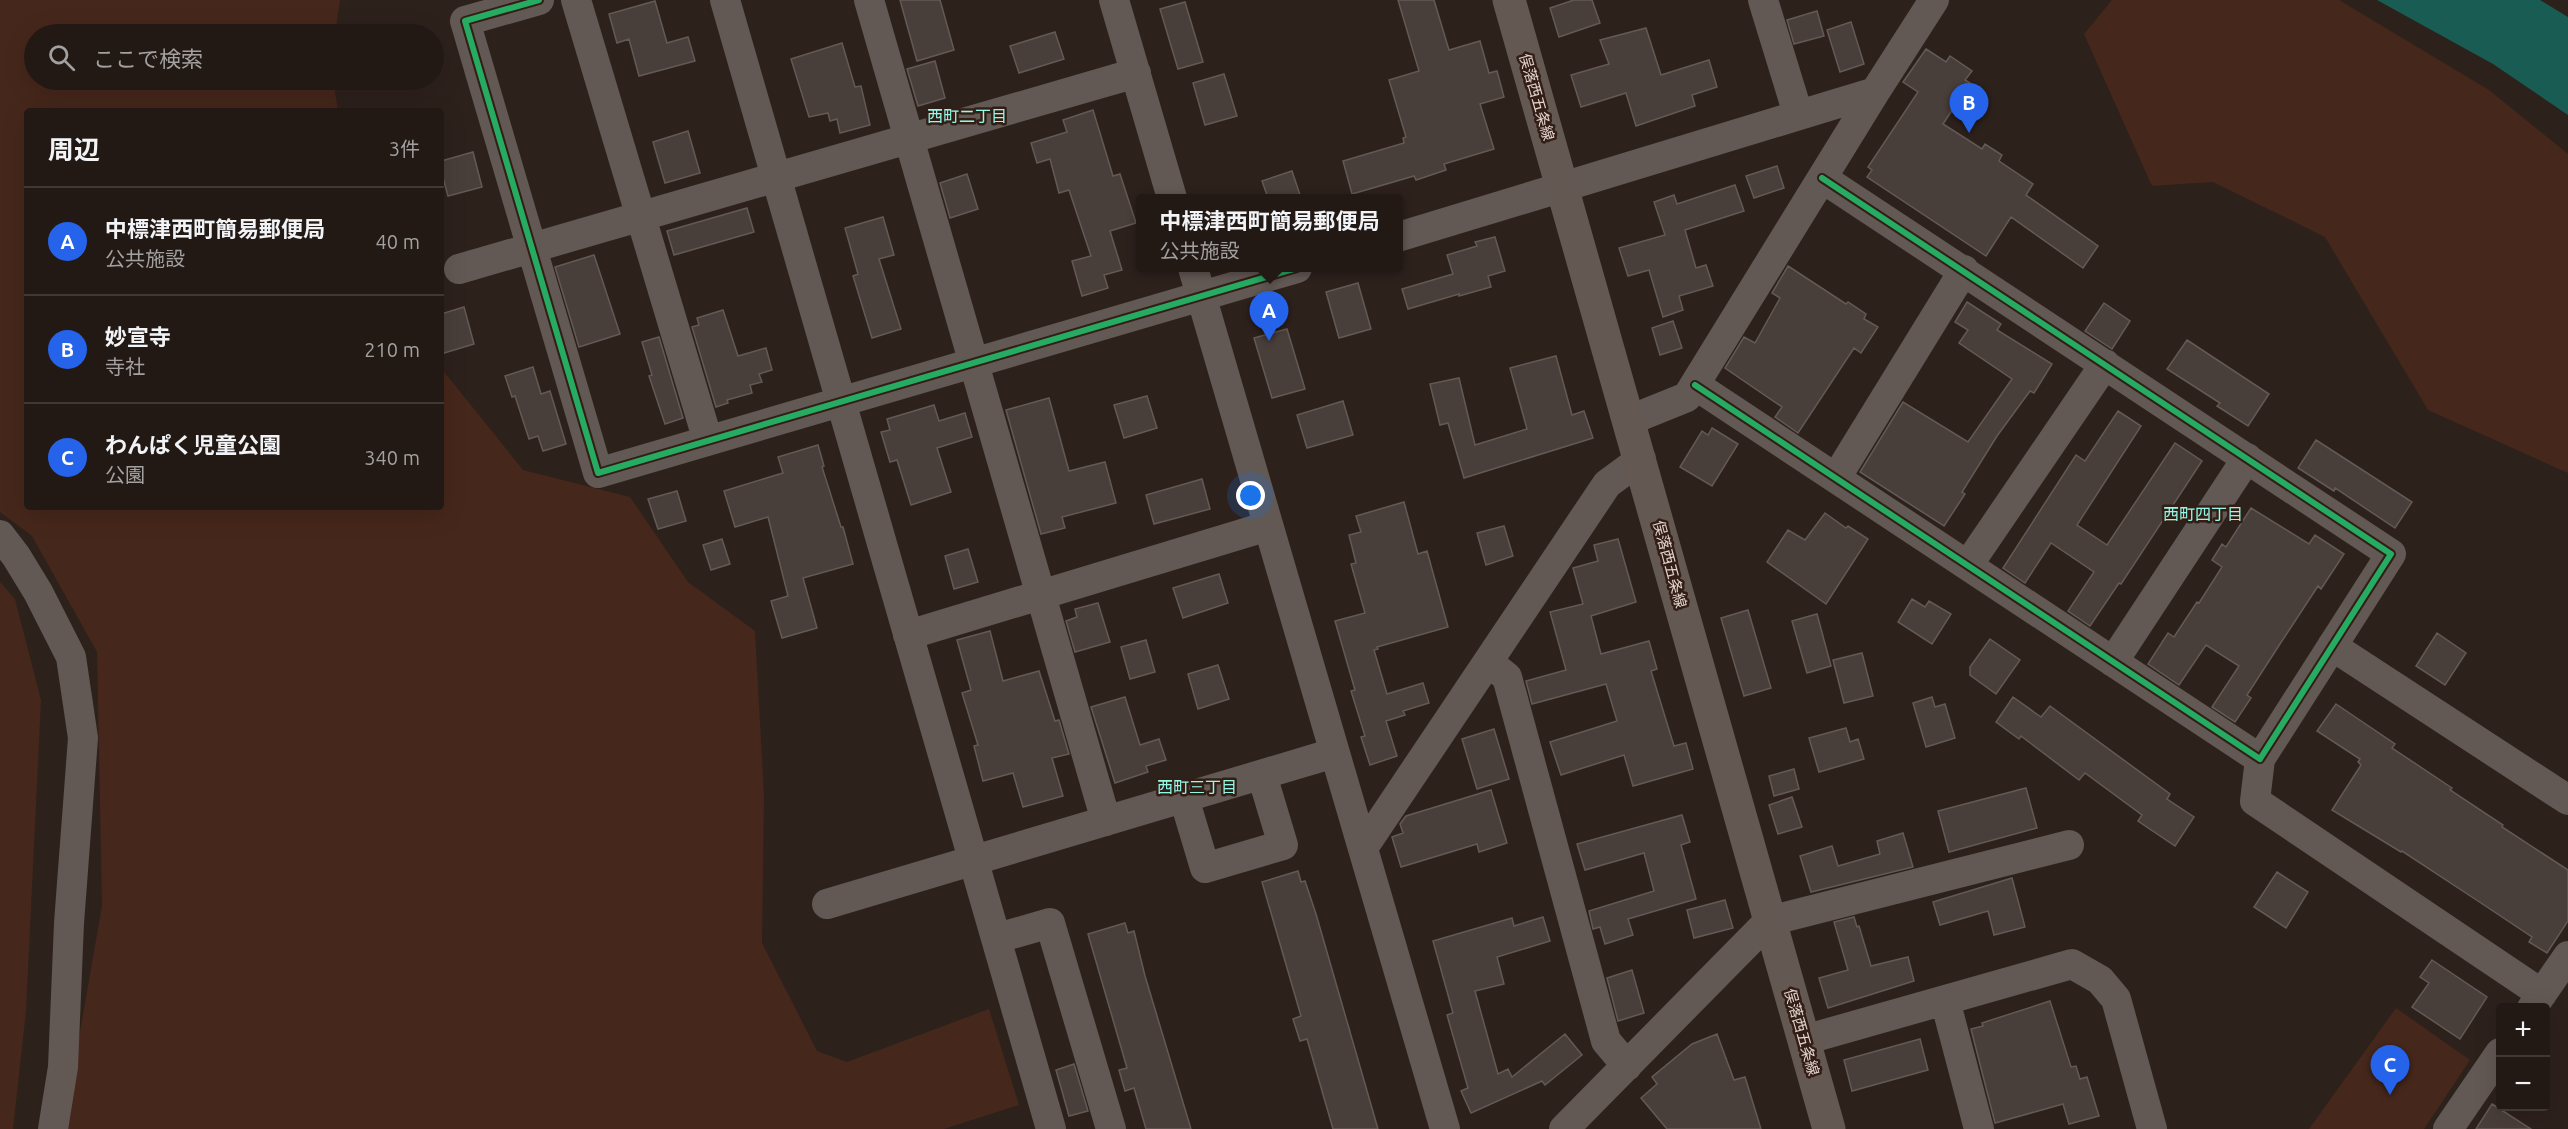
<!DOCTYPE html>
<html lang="ja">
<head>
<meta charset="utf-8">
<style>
	:root { --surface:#221915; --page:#2e2622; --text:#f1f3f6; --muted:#a2a0a0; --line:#3f3834; --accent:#2563eb }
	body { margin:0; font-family:Ubuntu,"Noto Sans JP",sans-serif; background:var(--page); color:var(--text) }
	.controls { position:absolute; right:18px; bottom:18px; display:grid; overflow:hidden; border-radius:6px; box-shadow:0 6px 24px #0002 }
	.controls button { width:54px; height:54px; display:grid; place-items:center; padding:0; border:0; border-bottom:2px solid var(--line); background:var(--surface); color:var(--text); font:30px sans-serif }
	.you { position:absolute; left:1251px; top:496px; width:21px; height:21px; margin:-15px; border:4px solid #fff; border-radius:50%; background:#1a73e8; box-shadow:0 0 0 9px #1a73e833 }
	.badge { display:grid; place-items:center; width:39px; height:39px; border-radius:50%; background:var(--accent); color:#fff; font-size:20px; font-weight:700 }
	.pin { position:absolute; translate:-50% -50px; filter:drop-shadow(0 2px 3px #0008) }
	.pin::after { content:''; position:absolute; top:32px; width:21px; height:18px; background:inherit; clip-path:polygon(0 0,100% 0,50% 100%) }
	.popup { position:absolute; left:1136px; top:194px; width:267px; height:78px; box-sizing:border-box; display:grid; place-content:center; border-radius:6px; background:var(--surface); filter:drop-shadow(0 2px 4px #0005); font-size:20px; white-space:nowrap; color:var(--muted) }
	.popup b { font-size:22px; color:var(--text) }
	.popup::after { content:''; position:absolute; left:50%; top:100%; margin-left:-12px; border:12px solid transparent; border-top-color:var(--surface) }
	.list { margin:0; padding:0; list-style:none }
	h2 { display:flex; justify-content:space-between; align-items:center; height:78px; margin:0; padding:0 24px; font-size:26px }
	h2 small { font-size:20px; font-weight:400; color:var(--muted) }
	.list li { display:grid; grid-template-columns:39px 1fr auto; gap:18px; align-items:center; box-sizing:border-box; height:108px; padding:0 24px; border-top:2px solid var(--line) }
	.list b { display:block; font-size:22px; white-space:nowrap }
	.list p { margin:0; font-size:20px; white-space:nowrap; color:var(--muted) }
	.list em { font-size:20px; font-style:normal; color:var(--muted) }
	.icon { flex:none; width:33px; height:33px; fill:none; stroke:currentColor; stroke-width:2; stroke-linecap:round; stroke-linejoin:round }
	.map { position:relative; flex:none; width:2568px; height:1129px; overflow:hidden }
	.search { position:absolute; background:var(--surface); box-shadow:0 6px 24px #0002; left:24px; top:24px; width:420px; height:66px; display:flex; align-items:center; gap:15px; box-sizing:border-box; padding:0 21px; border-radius:33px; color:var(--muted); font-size:22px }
	.panel { position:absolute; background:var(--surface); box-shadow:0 6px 24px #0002; left:24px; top:108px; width:420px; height:402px; border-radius:6px }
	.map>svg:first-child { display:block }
	.green { fill:#46271b }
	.water { fill:#185c53 }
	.building { fill:#483e3a; stroke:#645a55; stroke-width:1.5 }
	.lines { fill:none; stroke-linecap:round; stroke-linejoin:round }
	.minor { stroke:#625854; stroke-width:30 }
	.major { stroke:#645853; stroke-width:33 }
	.cycleway-casing { stroke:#331e16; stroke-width:10 }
	.cycleway { stroke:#26ab63; stroke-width:6 }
	.labels { text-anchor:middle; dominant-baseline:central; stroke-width:5; stroke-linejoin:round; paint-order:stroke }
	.street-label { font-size:15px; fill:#e3d4cf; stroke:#331e16 }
	.neighbourhood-label { font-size:16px; fill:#92f9e8; stroke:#331e16 }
</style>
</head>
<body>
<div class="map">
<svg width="2568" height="1129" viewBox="0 0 2568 1129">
	<rect width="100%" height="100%" fill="#2d211c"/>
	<!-- green -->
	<path class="green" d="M0,0H340L335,34H34V80H333L338,111H27V507H441V368L523,470L630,497L688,582L755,631L764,796L762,943L817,1051L847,1062L989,1009L1019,1105L944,1129H63L102,906L97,652L32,536L0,512Z
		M2112,0H2339L2489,90L2568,154V473L2428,410L2325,237L2213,182L2152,186L2084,34Z
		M0,582L15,599L41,700L26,1011L13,1129H0Z
		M2396,1008L2470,1060L2424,1129H2309Z"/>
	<!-- water -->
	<path class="water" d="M2377,0H2540L2568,17V115L2493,64Z"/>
	<!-- building -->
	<path class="building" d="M900,0H940L954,50L917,61Z
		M1398,0H1434L1449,50L1480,41L1489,73L1497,71L1504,97L1480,104L1494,149L1444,164L1446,170L1416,180L1414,176L1352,194L1343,161L1404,143L1403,138L1406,137L1389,80L1419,71Z
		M1574,0H1592L1600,23L1559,37L1550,8Z
		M655,1L667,43L688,37L695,61L639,76L629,39L617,43L609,14Z
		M1185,2L1203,62L1178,69L1160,9Z
		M1817,11L1824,36L1794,44L1787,20Z
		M1851,22L1864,64L1840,72L1827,30Z
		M1646,28L1661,75L1709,60L1717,87L1692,95L1695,106L1636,126L1626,93L1581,107L1571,75L1609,64L1600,40Z
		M1055,32L1064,59L1019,73L1010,46Z
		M842,43L855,87L861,86L870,125L840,133L837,119L830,121L828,113L809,117L791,59Z
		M1926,49L1946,62L1950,56L1972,71L1965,80L1970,83L1943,124L1982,149L1985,144L2002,155L1999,161L2033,184L2026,195L2098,246L2083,268L2011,217L1986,256L1867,177L1872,170L1868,167L1918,92L1903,82Z
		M935,61L945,98L918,106L907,69Z
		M1224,74L1237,116L1205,125L1193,83Z
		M1093,110L1113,176L1120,174L1136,223L1110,231L1122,270L1104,275L1108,288L1082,296L1072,261L1091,256L1069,190L1059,193L1050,159L1037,163L1031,143L1067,132L1063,120Z
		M688,131L700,173L665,183L653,142Z
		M473,152L482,187L448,196L441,170V161Z
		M1777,166L1784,188L1754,198L1746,176Z
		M1292,171L1301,198H1268L1262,181Z
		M967,174L978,209L950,218L940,183Z
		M1735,185L1744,211L1685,230L1696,268L1706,265L1713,286L1679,296L1683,310L1663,317L1649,270L1628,276L1619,248L1665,235L1654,202L1674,195L1677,204Z
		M747,208L754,232L674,255L667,231Z
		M883,217L894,255L879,259L901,329L872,338L853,276L858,274L845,228Z
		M1495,237L1505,271L1488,276L1491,287L1459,296V294L1408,309L1402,289L1453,274L1447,255L1477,246L1475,242Z
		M594,255L620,334L579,347L555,267Z
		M1788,266L1846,304L1848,302L1866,314L1864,319L1878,327L1861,353L1854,348L1798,433L1775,417L1782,407L1725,368L1744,337L1755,343L1780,298L1772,293Z
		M1358,283L1371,329L1339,338L1326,292Z
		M1967,302L2001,324L1997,330L2052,364L2034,393L2030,391L1997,436L1962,492L1965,494L1944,526L1860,472L1903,402L1968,442L2012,379L1959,343L1968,330L1955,322Z
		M2104,303L2130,321L2112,349L2085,331Z
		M464,307L474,344L441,354V314Z
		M723,310L738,356L766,348L772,370L759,374L762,382L750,385L752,393L727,400L728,403L716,407L692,327L699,325L697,318Z
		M1673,321L1682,348L1660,355L1652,328Z
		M1287,329L1305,389L1272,398L1254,338Z
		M659,337L683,418L665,424L649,376L652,375L642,342Z
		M2187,340L2269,394L2248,426L2217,406L2220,403L2167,369Z
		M1556,356L1572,415L1584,411L1593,438L1464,478L1448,423L1440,425L1430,384L1459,378L1475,445L1527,429L1510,368Z
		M533,367L541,394L550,391L566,444L543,451L538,436L529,439L515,396L512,397L505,376Z
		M1147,396L1157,428L1124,438L1114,405Z
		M1049,398L1069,471L1105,462L1116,503L1062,517L1065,528L1041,534L1006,410Z
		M1343,401L1353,435L1307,448L1297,415Z
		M934,405L939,421L965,413L972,437L937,448L951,492L911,505L897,460L890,462L881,432L890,430L887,419Z
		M2118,411L2141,426L2077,525L2107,545L2175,443L2202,461L2121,584L2119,583L2090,626L2068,611L2094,572L2051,543L2025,583L2003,568L2076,455L2085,461Z
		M1712,428L1738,444L1712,486L1680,467L1702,431L1708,435Z
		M2316,440L2412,502L2395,528L2335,488L2334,491L2298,468Z
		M818,445L824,466L822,467L841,527H843L853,564L803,578L817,628L782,638L771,601L788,596L768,517L735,527L724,491L783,473L778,457Z
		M1202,479L1210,509L1154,524L1146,495Z
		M677,491L686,521L658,529L648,499Z
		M1404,502L1418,554L1427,551L1448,627L1377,647L1378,649L1374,650L1387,694L1423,683L1429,703L1403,711L1405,715L1386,721L1397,756L1370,765L1361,737L1365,736L1351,691L1355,690L1335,621L1365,613L1351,564L1356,563L1349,535L1361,532L1356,516Z
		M2251,508L2309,544L2315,535L2344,554L2321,589L2318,586L2278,647L2247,695L2251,698L2235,722L2212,707L2239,666L2206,645L2179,685L2148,664L2168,633L2174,637L2197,602L2199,603L2222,567L2212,560L2222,544L2226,547Z
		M1825,513L1846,528L1848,526L1868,539L1826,604L1767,562L1788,530L1805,540Z
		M1504,526L1513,556L1486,565L1477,533Z
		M722,539L730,564L711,570L703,545Z
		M1618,539L1636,602L1591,616L1601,654L1649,641L1657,669L1651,671L1674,746L1686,743L1693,769L1633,786L1624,755L1561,775L1550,742L1617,721L1606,684L1532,704L1526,681L1566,670L1550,612L1583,604L1573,568L1598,561L1594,545Z
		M968,549L978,582L954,589L945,556Z
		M1219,574L1228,603L1183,618L1173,588Z
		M1912,599L1925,607L1929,601L1951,614L1932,644L1898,622Z
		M1098,603L1110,642L1075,652L1066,621L1077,617L1075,609Z
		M1748,610L1771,688L1744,696L1721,618Z
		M1817,614L1831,666L1807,673L1792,621Z
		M990,631L1003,681L1039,671L1055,721L1059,720L1069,754L1052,758L1063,796L1023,807L1013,773L983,781L974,746L978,745L962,693L971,690L957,640Z
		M2437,633L2466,653L2445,685L2416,666Z
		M1990,639L2020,660L1996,694L1970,675V667Z
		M1146,640L1155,672L1130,679L1121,647Z
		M1862,653L1873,696L1844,703L1833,660Z
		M1218,665L1229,699L1198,709L1188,674Z
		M1125,697L1140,745L1159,739L1166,760L1146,766L1148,772L1115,783L1091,707Z
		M1932,697L1935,707L1945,704L1955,738L1926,747L1913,703Z
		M2013,697L2041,717L2050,706L2170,794L2167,799L2194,817L2175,846L2138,821L2142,815L2085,773L2079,780L2021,736L2019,739L1996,722Z
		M2336,704L2395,744L2392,748L2452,788L2450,790L2503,825L2502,827L2568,870V921L2547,953L2529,942L2532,937L2478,901L2402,851L2401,852L2332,810L2361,765L2358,762L2360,759L2317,731Z
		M1846,728L1850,742L1858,739L1864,759L1819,772L1809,738Z
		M1494,729L1509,779L1477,789L1462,739Z
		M1794,769L1799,789L1774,796L1769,776Z
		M2026,788L2037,828L1949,852L1938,811Z
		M1491,790L1507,843L1479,852L1477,844L1401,867L1392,837L1403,833L1400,824L1406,816Z
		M1792,797L1802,827L1778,834L1769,805Z
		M1682,815L1690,842L1681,845L1696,899L1628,919L1633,935L1605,944L1600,927L1593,929L1589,911L1654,891L1644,853L1585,870L1577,844Z
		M1903,833L1913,867L1811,892L1800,856L1832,846L1838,866L1880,854L1877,841Z
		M1298,871L1301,882L1305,881L1316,914L1378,1129H1333L1307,1039L1300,1041L1293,1019L1301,1016L1262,882Z
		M2277,872L2308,892L2286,928L2254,907Z
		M2012,878L2025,927L1994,935L1988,911L1940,925L1933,902Z
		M1725,900L1733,928L1694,938L1687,910Z
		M1543,917L1550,941L1497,957L1504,984L1475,991L1498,1074L1508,1069L1512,1077L1565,1034L1582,1055L1545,1085L1542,1081L1471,1113L1461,1091L1468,1088L1447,1015L1453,1013L1433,941L1512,918L1514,926Z
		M1854,917L1857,927L1859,926L1871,966L1908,957L1914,981L1828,1008L1819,978L1848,970L1834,922Z
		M1125,923L1128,933L1134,931L1145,976L1191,1129H1146L1134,1088L1125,1091L1119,1070L1127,1068L1088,934Z
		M2432,960L2487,997L2460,1039L2412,1007L2429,983L2420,977Z
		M1632,970L1644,1013L1618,1021L1607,978Z
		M2050,1001L2071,1067L2076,1066L2080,1079L2087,1077L2099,1116L2069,1124L2063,1104L1995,1123L1971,1029L1983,1026L1982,1023Z
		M1717,1034L1734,1080L1745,1077L1761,1129H1667L1641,1098L1657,1084L1652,1077L1692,1044Z
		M1920,1039L1928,1070L1852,1091L1844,1060Z
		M1074,1064L1088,1111L1069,1116L1056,1070Z
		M2492,1104L2531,1129H2476Z"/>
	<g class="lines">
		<!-- minor -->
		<path class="minor" d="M539,0L465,21L598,473L1297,268
			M576,0L708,441
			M725,0L1051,1129
			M869,0L1106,821
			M1114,0L1172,198
			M1763,0L1798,114
			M1398,237L1875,92L1934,0
			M1193,268L1445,1129
			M459,269L1136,73
			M1695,385L2260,759L2391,554L1822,178
			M1630,420L1687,397L1875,92
			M1836,478L1964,270
			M0,535L16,556L38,592L71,657L83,738L69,923L63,1067L53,1129
			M1968,565L2105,364
			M908,635L1268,526
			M2332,646L2568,800
			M1488,662L1507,677L1606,1041L1627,1066
			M2113,662L2247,458
			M2260,759L2255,801L2542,994
			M1184,798L1205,868L1283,845L1262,775
			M1363,848L1607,484L1641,459
			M827,904L1334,753
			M998,938L1050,923L1111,1129
			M1945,1000L1979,1129
			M2532,1008L2568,956
			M1804,1040L2072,964L2100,980L2116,999L2152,1129
			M1564,1129L1769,921L2069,845
			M2448,1129L2500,1053"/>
		<!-- major -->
		<path class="major" d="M1509,0L1829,1129"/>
		<defs>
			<path id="cycleway" d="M539,0L465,21L598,473L1297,268
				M1695,385L2260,759L2391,554L1822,178"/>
		</defs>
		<!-- cycleway casing -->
		<use href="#cycleway" class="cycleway-casing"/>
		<!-- cycleway -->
		<use href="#cycleway" class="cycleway"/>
	</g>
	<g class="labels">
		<!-- street labels -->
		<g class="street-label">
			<text transform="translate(1537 97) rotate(74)">俣落西五条線</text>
			<text transform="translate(1670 564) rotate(75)">俣落西五条線</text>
			<text transform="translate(1802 1032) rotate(74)">俣落西五条線</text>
		</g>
		<!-- neighbourhood labels -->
		<g class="neighbourhood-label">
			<text x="967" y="116">西町二丁目</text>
			<text x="2203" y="514">西町四丁目</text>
			<text x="1197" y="787">西町三丁目</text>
		</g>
	</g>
</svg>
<div class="controls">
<button>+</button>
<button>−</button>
</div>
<div class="you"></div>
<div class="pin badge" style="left:1269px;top:341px">A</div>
<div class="popup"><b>中標津西町簡易郵便局</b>公共施設</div>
<div class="pin badge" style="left:1969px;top:133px">B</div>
<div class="pin badge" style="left:2390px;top:1095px">C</div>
<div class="search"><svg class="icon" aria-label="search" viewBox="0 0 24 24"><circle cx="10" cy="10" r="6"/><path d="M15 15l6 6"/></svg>ここで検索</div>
<section class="panel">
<h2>周辺<small>3件</small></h2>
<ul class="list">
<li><span class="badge">A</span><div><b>中標津西町簡易郵便局</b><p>公共施設</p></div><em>40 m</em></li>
<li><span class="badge">B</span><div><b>妙宣寺</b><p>寺社</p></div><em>210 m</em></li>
<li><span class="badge">C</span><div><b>わんぱく児童公園</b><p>公園</p></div><em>340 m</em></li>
</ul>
</section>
</div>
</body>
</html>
